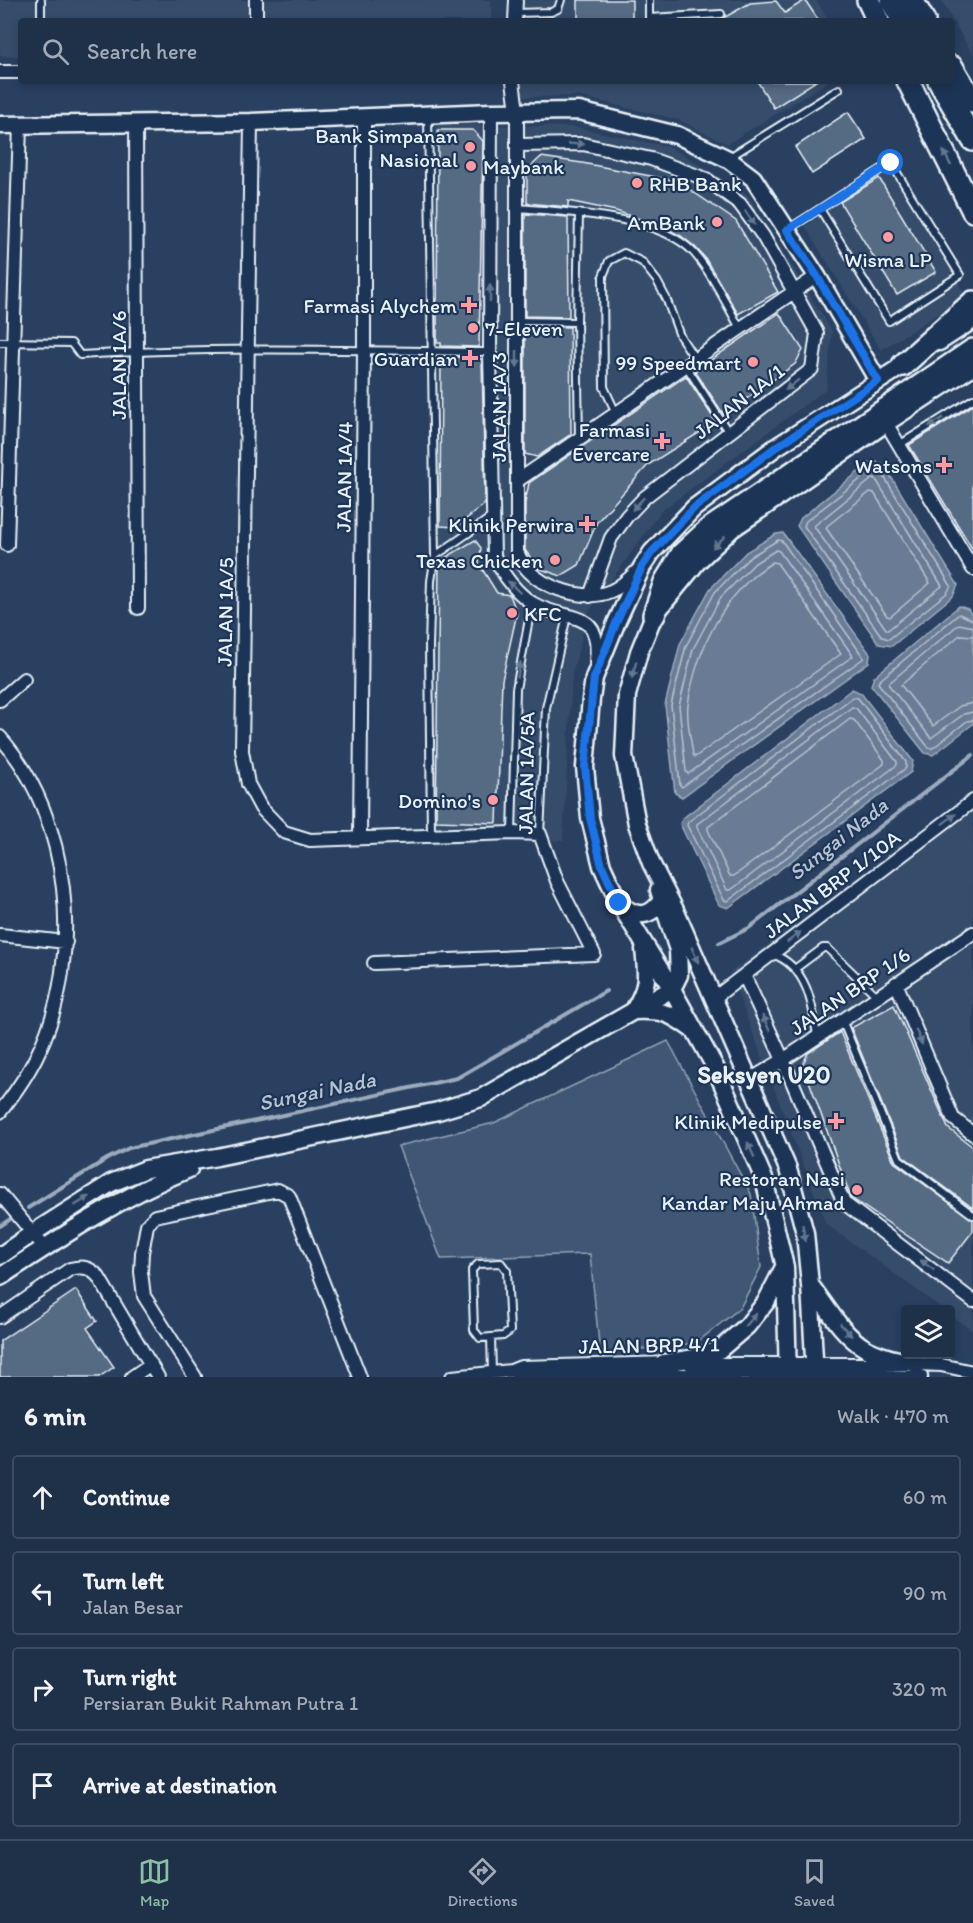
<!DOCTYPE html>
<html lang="en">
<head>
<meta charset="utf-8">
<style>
	:root { --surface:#1f3049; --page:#2c3c53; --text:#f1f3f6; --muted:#a1a9b4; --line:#3c4b61; --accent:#8abfa5 }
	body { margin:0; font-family:Itim,sans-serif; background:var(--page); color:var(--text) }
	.controls { position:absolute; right:18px; bottom:18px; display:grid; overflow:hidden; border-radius:6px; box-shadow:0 3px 9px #0003 }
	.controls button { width:54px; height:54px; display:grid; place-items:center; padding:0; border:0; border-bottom:2px solid var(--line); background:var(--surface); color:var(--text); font:30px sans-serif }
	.stop { position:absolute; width:18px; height:18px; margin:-14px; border:4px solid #1a73e8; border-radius:50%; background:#fff }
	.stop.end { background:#1a73e8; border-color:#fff; box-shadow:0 2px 6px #0008 }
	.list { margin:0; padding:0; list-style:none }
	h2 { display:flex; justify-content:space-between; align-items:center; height:78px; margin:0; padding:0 24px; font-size:26px }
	h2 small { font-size:20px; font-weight:400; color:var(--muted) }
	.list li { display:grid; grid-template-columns:39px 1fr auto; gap:18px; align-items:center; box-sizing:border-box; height:84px; margin:0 12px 12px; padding:0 12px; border:2px solid var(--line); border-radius:6px }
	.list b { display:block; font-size:22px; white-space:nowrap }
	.list p { margin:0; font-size:20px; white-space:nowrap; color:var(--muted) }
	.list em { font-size:20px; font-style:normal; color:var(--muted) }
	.icon { flex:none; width:33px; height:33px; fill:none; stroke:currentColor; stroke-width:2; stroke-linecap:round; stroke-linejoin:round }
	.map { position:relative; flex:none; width:973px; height:1377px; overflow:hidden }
	.search { position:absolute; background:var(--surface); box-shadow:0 3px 9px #0003; left:18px; right:18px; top:18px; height:66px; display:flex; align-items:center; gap:15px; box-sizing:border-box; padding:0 21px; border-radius:6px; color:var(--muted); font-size:22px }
	.sheet { height:462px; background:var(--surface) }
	nav { display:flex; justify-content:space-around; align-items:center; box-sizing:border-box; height:84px; border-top:2px solid var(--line); background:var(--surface); font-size:16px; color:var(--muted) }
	nav a { display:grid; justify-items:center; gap:3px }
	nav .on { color:var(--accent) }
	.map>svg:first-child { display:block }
	.built { fill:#364d6b }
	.green { fill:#415774; stroke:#94a4b6; stroke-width:1.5 }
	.water { fill:#6b7c95; stroke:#9dabbd; stroke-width:1.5 }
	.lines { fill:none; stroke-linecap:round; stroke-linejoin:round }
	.shore { stroke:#b6c2d0; stroke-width:1.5 }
	.stream { stroke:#9dabbd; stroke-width:4 }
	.building { fill:#556a83; stroke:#e8f1f8; stroke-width:1.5 }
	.lane-casing { stroke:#e8f1f8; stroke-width:10 }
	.street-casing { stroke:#e8f1f8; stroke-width:16 }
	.secondary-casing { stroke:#e8f1f8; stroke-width:21 }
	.highway-casing { stroke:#e8f1f8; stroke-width:26 }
	.lane { stroke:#1d3557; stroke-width:6 }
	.street { stroke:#1d3557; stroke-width:12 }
	.secondary { stroke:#1d3557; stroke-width:16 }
	.highway { stroke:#1d3557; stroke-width:21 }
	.oneway { fill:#64778f }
	.route { stroke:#1a73e8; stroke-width:8 }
	.poi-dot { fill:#ff9aa2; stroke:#1d3557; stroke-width:2 }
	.labels { text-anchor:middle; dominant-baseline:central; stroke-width:4.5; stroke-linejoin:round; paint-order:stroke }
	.poi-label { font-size:21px; fill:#e8f1f8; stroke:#1d3557; text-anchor:end }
	.street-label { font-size:21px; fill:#e8f1f8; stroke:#1d3557 }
	.water-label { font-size:22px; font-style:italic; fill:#b6c2d0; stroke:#1d3557 }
	.quarter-label { font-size:24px; font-weight:bold; fill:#e8f1f8; stroke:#1d3557 }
</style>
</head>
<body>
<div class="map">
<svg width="973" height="1377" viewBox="0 0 973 1377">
	<rect width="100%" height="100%" fill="#294061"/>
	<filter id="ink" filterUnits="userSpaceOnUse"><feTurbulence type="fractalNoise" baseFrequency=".0167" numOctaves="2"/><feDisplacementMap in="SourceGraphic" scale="12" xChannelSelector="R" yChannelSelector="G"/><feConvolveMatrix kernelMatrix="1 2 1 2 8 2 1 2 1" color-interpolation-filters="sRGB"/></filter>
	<g filter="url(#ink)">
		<!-- built -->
		<path class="built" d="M0,0H491V21H21V56H0Z
			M514,0H816L829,21H514Z
			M941,0H973V55Z
			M517,81H829L727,144L679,120L578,96L520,97Z
			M436,124L574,127L670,147L748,195L832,331L826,389L661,511L588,613L572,674L563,840L431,845Z
			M889,170L966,296L881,350L805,226Z
			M973,794V1331L951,1315L950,1310L943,1309L826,1224L730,973Z"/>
		<!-- green -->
		<path class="green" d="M668,1041L751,1194L761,1267L740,1308L696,1343L600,1354L590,1254L441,1259L398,1146L494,1123Z"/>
		<!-- water -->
		<path class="water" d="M872,461L883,464L958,585L953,596L892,646L879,644L797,526L801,518Z
			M783,533L870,654L869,662L682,797L675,793L665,705L680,644L710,589L746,552L776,534Z
			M959,606L968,609L973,618V724L933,755L925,753L871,685L874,677Z
			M852,689L861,693L913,761L911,772L728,908L719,905L680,824L683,818Z"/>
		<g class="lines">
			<!-- shore -->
			<path class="shore" d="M875,468L880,470L951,586L947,593L889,639L882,637L804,526L806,521Z
				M875,478L942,586L888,630L886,629L814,526L872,479Z
				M870,492L874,493L930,583L890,617L887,616L826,528L827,526Z
				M778,540L782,541L864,658L682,787L680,785L671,705L686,646L715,592L750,557Z
				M776,550L779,551L853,656L688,774L686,771L679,706L693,649L721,597L755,563Z
				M773,562L777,563L841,654L695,757L693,755C691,739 686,720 688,705C696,650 725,591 773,562Z
				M973,620L959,614L880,680L878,683L929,748H933L967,721L973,720
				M973,627L959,624L888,684L931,738L964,714L973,712
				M973,636L960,635L901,685L933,726L960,706L973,703
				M853,697L858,698L906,762V768L728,901L724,900L687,825L688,822Z
				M852,707L856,708L897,762V765L731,890H727L697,827V824Z
				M850,719L854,720L884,760V764L734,876H730L708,830V827Z"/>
			<!-- stream -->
			<path class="stream" d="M719,943L749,928L973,755
				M28,1208L107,1159L129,1148L457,1078L606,991
				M0,1226L9,1220"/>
		</g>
		<!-- building -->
		<path class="building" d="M578,0H632V21H578Z
			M805,0L819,21H718L750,3L776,1L785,13Z
			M757,81H816L774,108Z
			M848,112L866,139L812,174L795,147Z
			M438,130H473L483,141L479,347L441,346V343H437Z
			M541,157L582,163L677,181L736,221L778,292L738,314L705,258L695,247L681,236L661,226L616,211L568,201V207L527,203V170Z
			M879,178L936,272L897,295L840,202Z
			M527,214L568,217L569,317L525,316V215Z
			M779,313L803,350L795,364L724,415L695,371Z
			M525,326L570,327L571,434L537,457L525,454Z
			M441,356L482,359L485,504L456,527L440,526Z
			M686,376L716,422L648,465L597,522L579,565L561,576L538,568L525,550V503L529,483Z
			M973,405V550L909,445Z
			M475,540L481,548L479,564L497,593L510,595L517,613L502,680L497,823L436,821L439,563L440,561Z
			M894,1005L948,1128L973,1147V1208L903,1156L851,1028Z
			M840,1032L894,1162L973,1220V1231L948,1263L851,1198L803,1064L808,1053Z
			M76,1290L97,1321L87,1328L114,1367L99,1377H0V1341Z"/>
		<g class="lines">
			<defs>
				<path id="lane" d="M41,0V21
					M649,0V20
					M516,13L551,12L558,9L561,0
					M649,18L721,14
					M428,115L435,556
					M728,158L839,89
					M517,208C566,212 660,215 694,253C713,275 726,304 740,328
					M787,230L891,163L960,275L889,321L820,209
					M517,321L577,322
					M0,342L71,343L80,355C216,346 353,350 490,352
					M686,366L729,433
					M616,413L604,387L603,276L609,261L624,253L642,262L657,281L666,298L680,336L695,359
					M579,438L577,322L579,213
					M899,445L973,399
					M512,833L516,689L532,603
					M540,834L546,708L567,616
					M431,835L429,645L431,581L435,556L493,516
					M772,954C807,966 813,1004 817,1037
					M796,968L823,948H827L877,996
					M842,1020L899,1159L973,1215
					M501,1263L507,1271L510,1331L503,1336L480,1338L474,1330L472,1270L478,1264Z
					M491,1337L492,1372"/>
				<path id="street" d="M256,21V0
					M515,21L516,0
					M0,72H21
					M513,81L517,111V552C520,557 522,564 526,568C544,589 586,602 611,591C621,587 629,579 637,571
					M491,112L490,352L494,556C503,575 514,591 532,603C567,624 602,605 596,662
					M136,122L138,608
					M251,122L242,751L248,784L261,808L284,832L310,840L512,833L540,834L557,881L594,954L374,963
					M517,145L583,144L651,159L706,179L740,204L763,236L817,333L812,369L645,497L627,516L611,538L590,596
					M886,423L973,569
					M517,481L817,276
					M7,545L20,124
					M0,700L24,679
					M0,737C71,817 84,956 39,1051C29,1073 15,1093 0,1112
					M360,837L364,350V117
					M0,935L66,942
					M744,975L783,1060L844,1203L973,1301
					M896,983L953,1118L973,1134
					M714,998L973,801
					M748,1081L783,1060L973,933
					M0,1194L45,1248
					M0,1317L70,1269C83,1266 89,1267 98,1276L158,1377
					M690,1364H918L941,1365L973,1372
					M511,1371L523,1376L814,1374L920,1377
					M132,1377L151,1364
					M195,1377L144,1296L141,1272L142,1253L147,1225L155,1216L278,1190L289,1196L360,1377
					M452,1377L511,1371L521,1367L670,1363"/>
				<path id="secondary" d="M0,125L251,122L491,112L579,111L677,135L728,159L753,178L817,276L878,381
					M939,342L973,320
					M621,905C637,918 650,918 662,900L659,890
					M666,913L678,950L679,975L672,989
					M634,1010C649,985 647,977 644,949
					M634,1011C660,1010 669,1012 690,1028
					M0,1256L33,1233L111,1183L146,1169L217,1157L438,1111L481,1098L672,989
					M0,1277C61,1237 122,1196 189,1169
					M810,1285C826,1305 841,1334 865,1348C881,1357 899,1360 918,1364
					M664,1363L695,1358L719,1350L747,1326L766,1302L783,1269
					M668,1375L674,1377
					M788,1377L785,1267L764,1179L715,1067L672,989L619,903L602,866L590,818L585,767L591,699L594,678L617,621L642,567L652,552L694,508L776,447L913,359
					M815,1377L810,1285L805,1233L788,1169L675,910L651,863L637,824L624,756L627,695L639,652L654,615L698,561L732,529L886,423L973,366
					M918,1377H919"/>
				<path id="highway" d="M868,0L878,21
					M891,0L903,21
					M912,0L924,21
					M952,67L973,102
					M908,81L973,211
					M939,81L973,140
					M903,365L973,302
					M654,615L665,582L682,554L708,530L973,350"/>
			</defs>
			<!-- lane casing -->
			<use href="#lane" class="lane-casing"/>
			<!-- street casing -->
			<use href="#street" class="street-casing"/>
			<!-- secondary casing -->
			<use href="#secondary" class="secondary-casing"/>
			<!-- highway casing -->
			<use href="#highway" class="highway-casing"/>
			<!-- lane -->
			<use href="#lane" class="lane"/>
			<!-- street -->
			<use href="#street" class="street"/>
			<!-- secondary -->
			<use href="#secondary" class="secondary"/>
			<!-- highway -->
			<use href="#highway" class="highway"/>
		</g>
		<!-- one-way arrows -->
		<defs><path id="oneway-solid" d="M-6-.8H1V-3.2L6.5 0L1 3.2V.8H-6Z" transform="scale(1.5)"/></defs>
		<g class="oneway">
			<use href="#oneway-solid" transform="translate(576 144) rotate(1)"/>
			<use href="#oneway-solid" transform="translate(947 158) rotate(-117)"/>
			<use href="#oneway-solid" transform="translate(750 218) rotate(55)"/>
			<use href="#oneway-solid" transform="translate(490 293) rotate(-90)"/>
			<use href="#oneway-solid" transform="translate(517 359) rotate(90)"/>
			<use href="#oneway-solid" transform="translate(792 385) rotate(142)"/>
			<use href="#oneway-solid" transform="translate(936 422) rotate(148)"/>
			<use href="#oneway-solid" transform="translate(638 504) rotate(133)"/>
			<use href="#oneway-solid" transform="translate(719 542) rotate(136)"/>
			<use href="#oneway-solid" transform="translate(514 587) rotate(-136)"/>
			<use href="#oneway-solid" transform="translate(519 670) rotate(-79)"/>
			<use href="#oneway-solid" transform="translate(634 670) rotate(105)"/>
			<use href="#oneway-solid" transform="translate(949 819) rotate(-37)"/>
			<use href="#oneway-solid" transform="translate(794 937) rotate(-37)"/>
			<use href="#oneway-solid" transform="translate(695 955) rotate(66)"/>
			<use href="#oneway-solid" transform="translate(766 1023) rotate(-115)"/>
			<use href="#oneway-solid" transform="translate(919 1037) rotate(67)"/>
			<use href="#oneway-solid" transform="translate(751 1150) rotate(-114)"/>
			<use href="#oneway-solid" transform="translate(82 1201) rotate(-32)"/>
			<use href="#oneway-solid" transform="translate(804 1233) rotate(80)"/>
			<use href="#oneway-solid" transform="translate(927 1265) rotate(-143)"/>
			<use href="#oneway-solid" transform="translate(751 1320) rotate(-50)"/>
			<use href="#oneway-solid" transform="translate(846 1330) rotate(47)"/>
		</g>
	</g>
	<g class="lines" filter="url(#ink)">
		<!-- route -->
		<path class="route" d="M619,903L602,866L590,818L585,766L594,678L617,621L642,567L652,552L694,508L776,447L878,381L817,276L787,230L891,163"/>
	</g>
	<!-- markers -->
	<g class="poi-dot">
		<circle cx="470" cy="147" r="6"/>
		<circle cx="471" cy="166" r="6"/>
		<circle cx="637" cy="183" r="6"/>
		<circle cx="717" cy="222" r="6"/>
		<circle cx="888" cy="237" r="6"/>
		<path d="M466 296h6v6h6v6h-6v6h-6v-6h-6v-6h6z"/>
		<circle cx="473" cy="328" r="6"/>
		<path d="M467 349h6v6h6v6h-6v6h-6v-6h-6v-6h6z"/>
		<circle cx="753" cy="362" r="6"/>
		<path d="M659 432h6v6h6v6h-6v6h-6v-6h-6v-6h6z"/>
		<path d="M941 456h6v6h6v6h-6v6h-6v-6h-6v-6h6z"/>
		<path d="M584 515h6v6h6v6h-6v6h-6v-6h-6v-6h6z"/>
		<circle cx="555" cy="560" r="6"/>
		<circle cx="512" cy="613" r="6"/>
		<circle cx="493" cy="800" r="6"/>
		<path d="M833 1112h6v6h6v6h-6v6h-6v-6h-6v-6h6z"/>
		<circle cx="857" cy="1190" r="6"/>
	</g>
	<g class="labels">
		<!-- poi labels -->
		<g class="poi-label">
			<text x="458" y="135">Bank Simpanan<tspan x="458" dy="24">Nasional</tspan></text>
			<text x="483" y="166" text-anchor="start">Maybank</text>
			<text x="649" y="183" text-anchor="start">RHB Bank</text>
			<text x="705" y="222">AmBank</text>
			<text x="888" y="259" text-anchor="middle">Wisma LP</text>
			<text x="457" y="305">Farmasi Alychem</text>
			<text x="485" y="328" text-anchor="start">7-Eleven</text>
			<text x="458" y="358">Guardian</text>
			<text x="741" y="362">99 Speedmart</text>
			<text x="650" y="429">Farmasi<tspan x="650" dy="24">Evercare</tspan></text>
			<text x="932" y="465">Watsons</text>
			<text x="574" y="524">Klinik Perwira</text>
			<text x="543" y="560">Texas Chicken</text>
			<text x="524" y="613" text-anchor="start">KFC</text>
			<text x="481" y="800">Domino's</text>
			<text x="822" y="1121">Klinik Medipulse</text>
			<text x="845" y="1178">Restoran Nasi<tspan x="845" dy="24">Kandar Maju Ahmad</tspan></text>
		</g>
		<!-- street labels -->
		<g class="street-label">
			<text transform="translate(118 365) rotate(-90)">JALAN 1A/6</text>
			<text transform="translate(739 401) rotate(-38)">JALAN 1A/1</text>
			<text transform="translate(498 407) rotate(-90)">JALAN 1A/3</text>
			<text transform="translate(344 477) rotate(-89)">JALAN 1A/4</text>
			<text transform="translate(225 612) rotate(-89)">JALAN 1A/5</text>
			<text transform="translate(526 773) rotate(-89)">JALAN 1A/5A</text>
			<text transform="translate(832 884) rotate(-37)">JALAN BRP 1/10A</text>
			<text transform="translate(850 991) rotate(-34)">JALAN BRP 1/6</text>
			<text transform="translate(649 1345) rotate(-1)">JALAN BRP 4/1</text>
		</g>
		<!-- water labels -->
		<g class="water-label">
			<text transform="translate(838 839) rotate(-38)">Sungai Nada</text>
			<text transform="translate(317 1091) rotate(-12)">Sungai Nada</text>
		</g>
		<!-- quarter labels -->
		<g class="quarter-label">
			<text x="764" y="1074">Seksyen U20</text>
		</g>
	</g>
</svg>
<div class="controls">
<button><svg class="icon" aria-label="layers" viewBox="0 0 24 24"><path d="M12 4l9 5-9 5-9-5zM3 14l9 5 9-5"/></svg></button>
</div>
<div class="stop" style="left:891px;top:163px"></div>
<div class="stop end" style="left:619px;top:903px"></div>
<div class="search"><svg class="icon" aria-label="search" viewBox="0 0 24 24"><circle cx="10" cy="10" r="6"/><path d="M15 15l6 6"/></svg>Search here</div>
</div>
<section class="sheet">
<h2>6 min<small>Walk · 470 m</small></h2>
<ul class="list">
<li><svg class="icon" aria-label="ahead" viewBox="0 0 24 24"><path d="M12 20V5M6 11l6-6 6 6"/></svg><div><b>Continue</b></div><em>60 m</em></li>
<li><svg class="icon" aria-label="left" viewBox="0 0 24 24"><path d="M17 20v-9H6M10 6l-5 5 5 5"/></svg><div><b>Turn left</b><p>Jalan Besar</p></div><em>90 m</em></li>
<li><svg class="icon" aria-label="right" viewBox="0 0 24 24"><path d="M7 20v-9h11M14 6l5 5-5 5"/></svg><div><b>Turn right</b><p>Persiaran Bukit Rahman Putra 1</p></div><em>320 m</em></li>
<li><svg class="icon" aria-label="arrive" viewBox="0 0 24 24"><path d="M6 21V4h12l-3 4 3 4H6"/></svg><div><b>Arrive at destination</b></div></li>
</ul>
</section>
<nav>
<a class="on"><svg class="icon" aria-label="map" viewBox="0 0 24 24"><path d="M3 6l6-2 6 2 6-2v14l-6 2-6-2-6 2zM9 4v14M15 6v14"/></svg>Map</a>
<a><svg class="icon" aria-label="directions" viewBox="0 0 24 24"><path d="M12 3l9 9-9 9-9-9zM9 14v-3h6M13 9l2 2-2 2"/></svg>Directions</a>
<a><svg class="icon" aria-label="saved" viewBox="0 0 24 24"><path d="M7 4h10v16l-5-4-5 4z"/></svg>Saved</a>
</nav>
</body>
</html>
